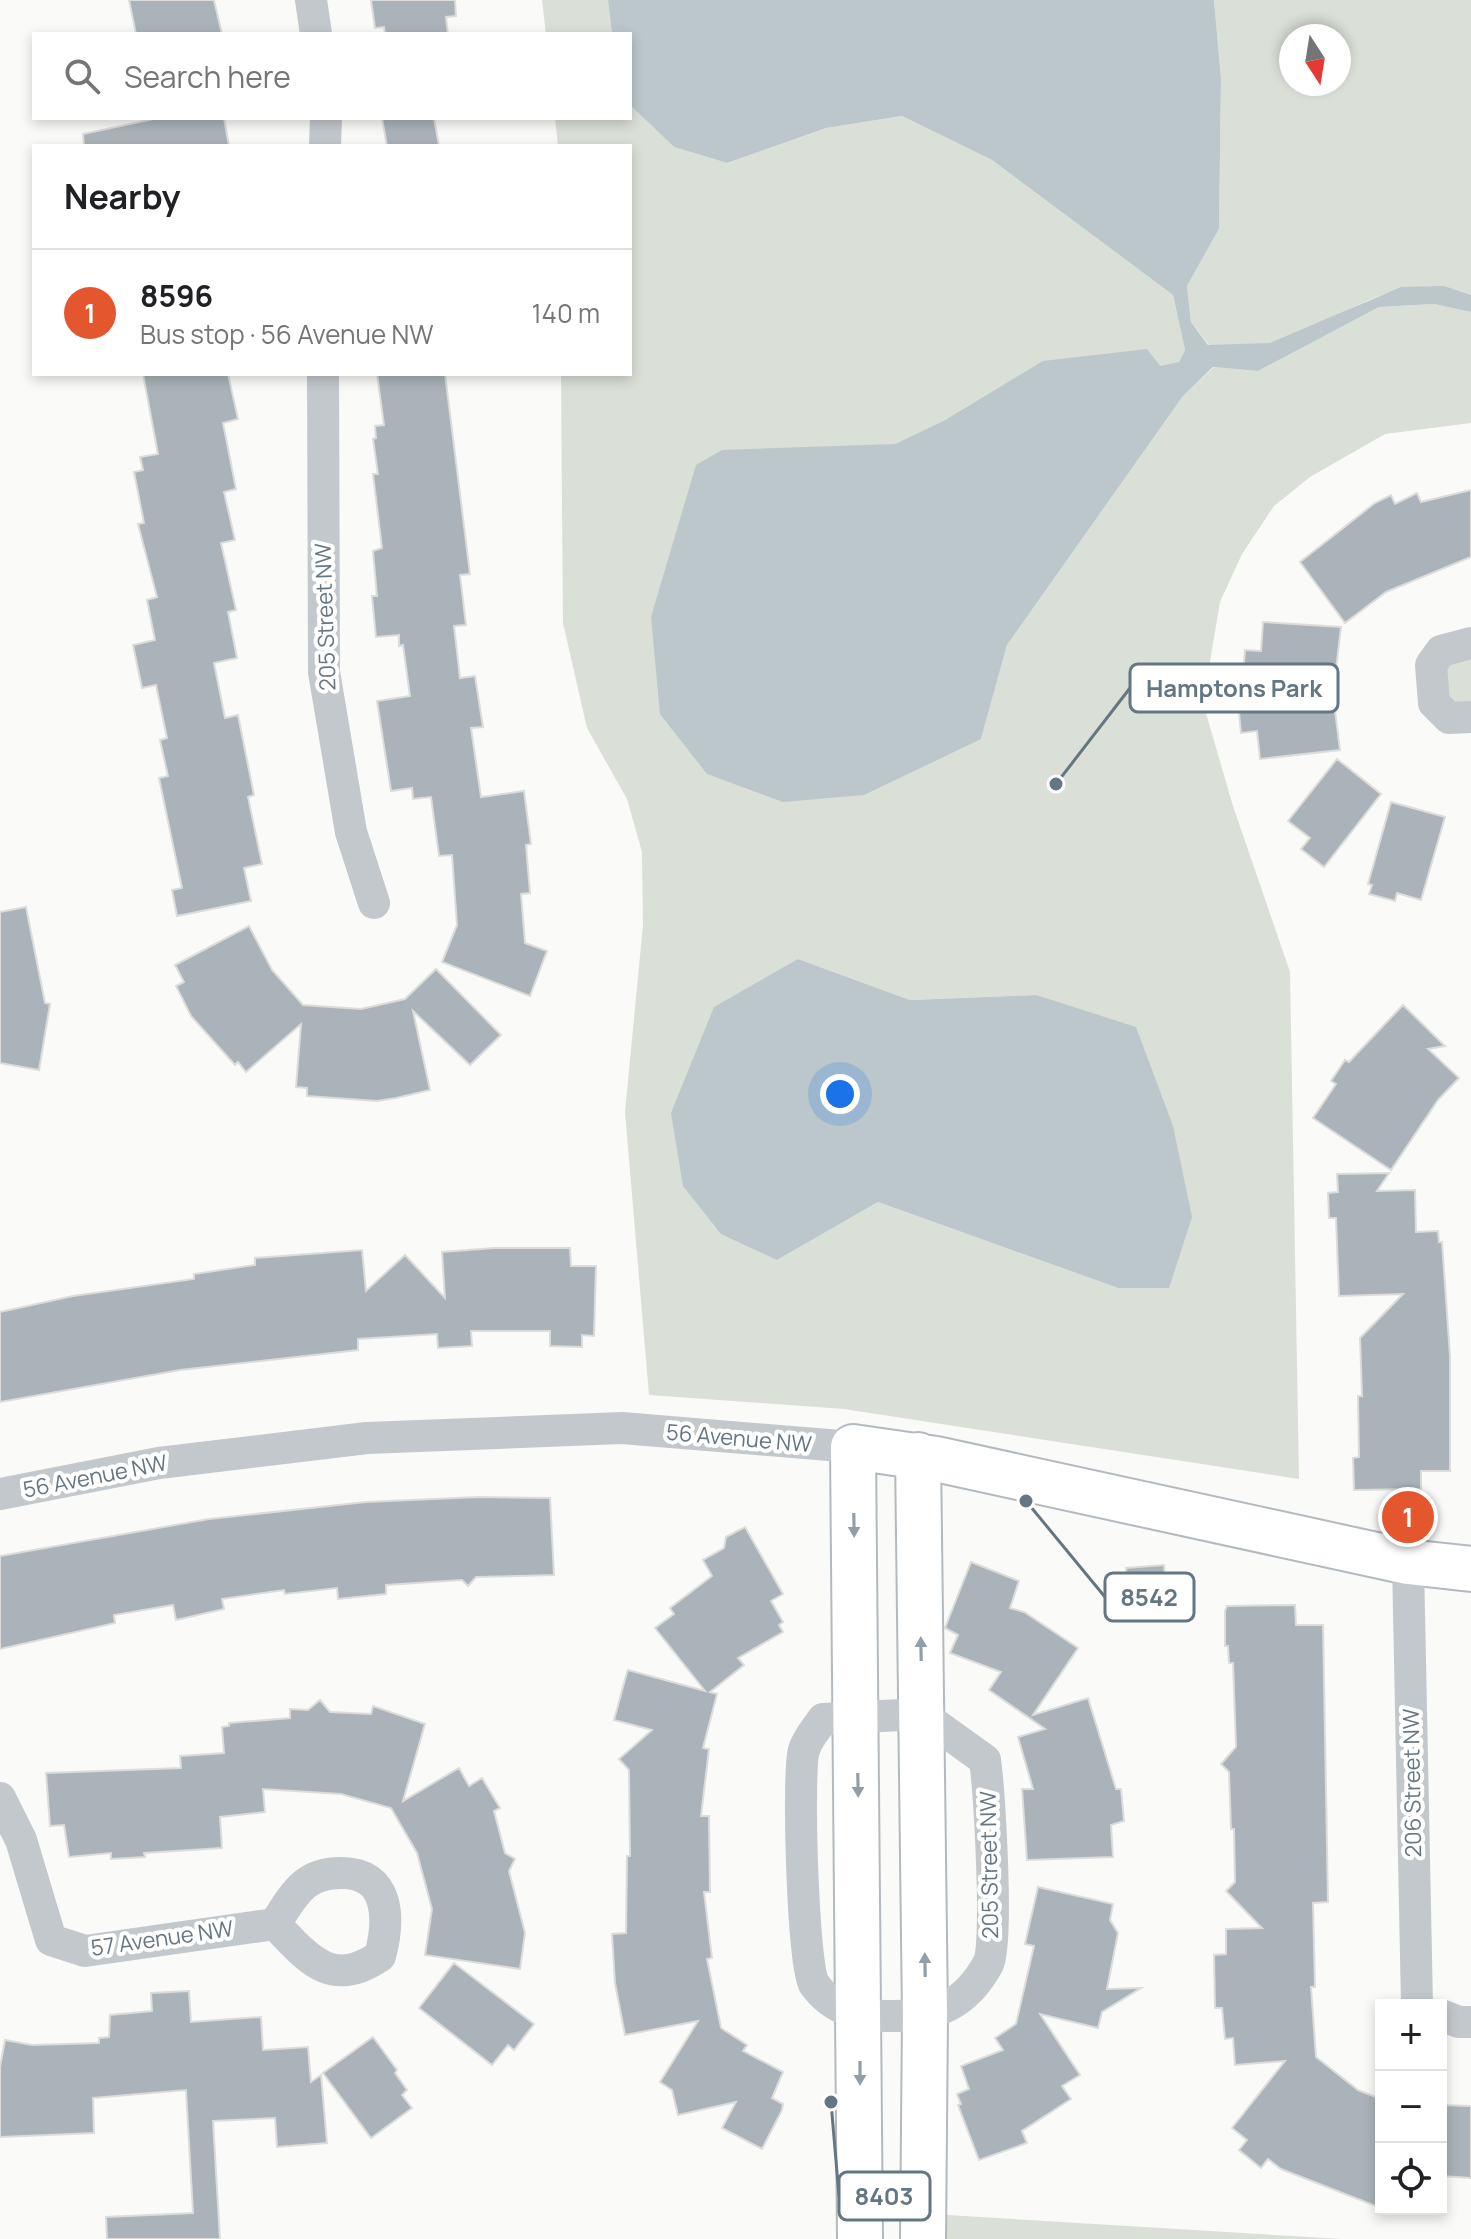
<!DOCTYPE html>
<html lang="en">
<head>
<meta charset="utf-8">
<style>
	:root { --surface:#fff; --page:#f2f2f2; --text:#202124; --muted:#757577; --line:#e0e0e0; --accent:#e4572e }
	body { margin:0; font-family:Manrope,sans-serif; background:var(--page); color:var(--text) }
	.controls { position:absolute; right:24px; bottom:24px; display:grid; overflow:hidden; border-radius:0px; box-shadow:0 4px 12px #0003 }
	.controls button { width:72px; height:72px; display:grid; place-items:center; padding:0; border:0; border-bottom:2px solid var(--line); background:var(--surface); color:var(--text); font:40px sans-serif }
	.compass { position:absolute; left:1279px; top:24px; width:72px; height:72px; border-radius:50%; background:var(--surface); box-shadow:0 4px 12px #0003; rotate:168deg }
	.you { position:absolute; left:840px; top:1094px; width:28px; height:28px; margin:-20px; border:6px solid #fff; border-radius:50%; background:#1a73e8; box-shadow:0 0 0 12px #1a73e833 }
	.badge { display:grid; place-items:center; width:52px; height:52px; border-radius:50%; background:var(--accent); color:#fff; font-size:26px; font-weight:700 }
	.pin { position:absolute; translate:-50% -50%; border:4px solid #fff; box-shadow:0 2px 8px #0006 }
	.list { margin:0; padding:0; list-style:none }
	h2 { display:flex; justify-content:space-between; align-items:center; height:104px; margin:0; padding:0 32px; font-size:34px }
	h2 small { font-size:26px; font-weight:400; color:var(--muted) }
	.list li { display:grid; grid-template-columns:52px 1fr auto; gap:24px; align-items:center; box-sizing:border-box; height:128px; padding:0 32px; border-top:2px solid var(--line) }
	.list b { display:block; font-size:30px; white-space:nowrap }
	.list p { margin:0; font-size:26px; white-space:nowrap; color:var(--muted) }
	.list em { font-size:26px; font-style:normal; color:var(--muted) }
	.icon { flex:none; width:44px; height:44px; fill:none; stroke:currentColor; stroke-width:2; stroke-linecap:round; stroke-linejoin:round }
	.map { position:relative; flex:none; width:1471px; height:2239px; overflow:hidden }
	.search { position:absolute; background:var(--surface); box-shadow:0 4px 12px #0003; left:32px; top:32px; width:600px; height:88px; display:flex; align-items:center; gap:20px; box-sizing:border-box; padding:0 28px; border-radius:0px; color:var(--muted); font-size:30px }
	.panel { position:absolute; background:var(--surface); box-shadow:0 4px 12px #0003; left:32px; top:144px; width:600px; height:232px; border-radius:0px }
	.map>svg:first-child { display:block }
	.green { fill:#dadfd7; fill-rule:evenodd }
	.water { fill:#bbc7cb }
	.building { fill:#aab3b9; stroke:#dcdcda; stroke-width:2 }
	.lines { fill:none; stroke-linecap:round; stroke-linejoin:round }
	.secondary-casing { stroke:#b3babf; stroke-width:48 }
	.street { stroke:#c3c8cc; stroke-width:32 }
	.secondary { stroke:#fff; stroke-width:44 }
	.oneway { fill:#939fa8 }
	.labels { text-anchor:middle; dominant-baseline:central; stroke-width:8; stroke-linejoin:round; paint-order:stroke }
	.street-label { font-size:22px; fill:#657683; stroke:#fff }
	.leader { fill:none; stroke:#657683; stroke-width:3 }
	.callout-dot { fill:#657683; stroke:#fff; stroke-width:3 }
	.callout { fill:#fff; stroke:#657683; stroke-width:3 }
	.callout-label { font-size:24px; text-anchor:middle; font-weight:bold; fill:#657683 }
</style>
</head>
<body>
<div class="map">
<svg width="1471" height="2239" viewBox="0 0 1471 2239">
	<rect width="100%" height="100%" fill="#fafaf8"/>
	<!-- green -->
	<path class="green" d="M542,0H608L612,34H546Z
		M1214,0H1471V295C1387,265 1346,324 1271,343C1252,347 1228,345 1209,345L1191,322L1187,286L1219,229L1221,79ZM1291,36H1339V84H1291Z
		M630,105L674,147L727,163L826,128L902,116L992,160L1173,295L1185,350L1179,362L947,419L895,444L833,448L651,617L653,632L981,739L1007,645L1183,396L1214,367L1258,371L1379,307L1434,304L1471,312V423L1385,434L1310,477L1274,506L1242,554L1220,602L1203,703L1233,806L1290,972L1299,1479L844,1409L649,1395L625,1112L643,925L642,852L627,799L587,728L563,623L561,374H630V146H558L555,118H630ZM798,959L910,1000L1036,995L1118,1288L878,1202L777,1260Z
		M1471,650V708L1451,707L1441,663Z
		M947,2215L1342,2239H947Z"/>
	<!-- water -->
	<path class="water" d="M608,0H1214L1221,79L1219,229L1187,286L1191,322L1208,345L1270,343L1401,287L1444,286L1471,295V312L1434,304L1379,307L1258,371L1213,367L1183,396L1007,645L981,739L864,795L783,802L707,774L660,714L651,617L696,465L722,450L895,444L947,419L1043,361L1147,349L1160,366L1179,362L1185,350L1173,295L992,160L902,116L826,128L727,163L674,147L630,105V34H612Z
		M798,959L910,1000L1036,995L1136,1027L1173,1126L1192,1217L1169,1288H1118L878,1202L777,1260L721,1234L683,1186L671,1113L714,1007Z"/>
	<!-- building -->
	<path class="building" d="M129,0H214L222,34H136Z
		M371,0H455L456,16L446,17L448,34H385L384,27L375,28Z
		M158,118H224L229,146H84L83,134Z
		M382,118H434L439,146H387Z
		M143,374H228L238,419L223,423L236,489L224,492L235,540L221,543L236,610L228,612L237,658L214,663L225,718L238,715L254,795L248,797L262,864L244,868L251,901L177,916L172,890L182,888L159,778L168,776L160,740L167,738L156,685L142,688L133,645L155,640L147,600L157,597L138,524L144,523L134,472L143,470L140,457L158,454Z
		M377,374H445L470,574L460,575L466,625L454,626L460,678L475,676L483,727L471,728L481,797L524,791L531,844L526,845L530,893L521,894L525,943L547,951L530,996L442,962L457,925L452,855L439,856L431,797L413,799L412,788L391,791L377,701L410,696L403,645L399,646V635L376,637L372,596H377L373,551L382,548L373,474H378L373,439L376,438L375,426L384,425Z
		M1471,490V557L1386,592L1345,623L1300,562L1375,503L1391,495L1395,504L1417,493L1421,502Z
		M1263,622L1341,627L1333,695L1340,750L1260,759L1257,731L1241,733L1238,702H1241L1245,650L1261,651Z
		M1337,759L1381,794L1324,867L1301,849L1310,838L1288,821Z
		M1391,802L1445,817L1421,900L1397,893L1395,901L1369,894L1372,885L1368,884Z
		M26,907L45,1003L50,1004L39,1070L0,1063V912Z
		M249,926L272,970L303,1005L361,1009L405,999L436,969L501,1035L470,1065L413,1011L430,1090L396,1098L377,1101L307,1096V1088L296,1087L301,1024L246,1072L238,1062L235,1065L191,1016L176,986L184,982L175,965Z
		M1403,1005L1445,1046L1428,1049L1459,1078L1438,1100L1391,1170L1313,1118L1336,1084L1331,1081L1345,1060L1349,1062Z
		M1389,1173L1377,1191L1415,1190L1416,1232L1438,1231L1439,1242H1442L1450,1356V1471H1421V1489L1354,1490L1353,1458L1359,1457L1358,1396H1362L1360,1338L1403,1294L1339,1296L1336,1218H1329L1328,1193L1338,1192L1337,1174Z
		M494,1248H570L571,1266H596L594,1336L582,1335V1347L550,1346V1331H471L472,1346L438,1348L437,1334L358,1339V1350L180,1370L0,1402V1312L73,1296L194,1279V1274L255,1265V1258L362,1250L366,1291L405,1255L445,1298L442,1252Z
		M479,1497L550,1498L554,1575L476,1577L468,1586L462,1580L386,1585V1594L338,1599L337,1588L285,1594L284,1590L222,1599L224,1609L176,1620L173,1605L114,1615L115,1623L0,1649V1556L209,1519L366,1502Z
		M745,1527L783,1594L771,1601L783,1622L779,1625L783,1632L738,1658L744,1665L710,1692L717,1694L703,1748L709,1749L701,1816H709L710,1892H704L712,1958L707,1959L721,2028L747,2045L743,2051L783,2072L772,2098L783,2104L782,2110L762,2149L722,2128L736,2102L678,2115L672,2090L660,2082L698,2021L625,2035L615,1983L612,1934L626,1933L627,1856H630L629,1770L619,1759L652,1730L614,1720L626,1676L628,1670L705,1691L655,1628L674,1614L670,1608L712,1576L703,1560L724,1548L726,1537Z
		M971,1562L1019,1581L1010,1608L1024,1612L1078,1648L1033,1715L1088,1698L1116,1789H1121L1124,1821L1111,1825L1113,1857L1027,1860L1022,1789H1033L1018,1737L1045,1729L989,1690L1001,1672L950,1653L958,1635L945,1628Z
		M1164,1565L1167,1605L1129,1608L1126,1568Z
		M1295,1605L1296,1625H1323L1328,1902L1313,1903L1315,1987H1311L1316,2057L1358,2090L1381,2099V2208L1281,2169L1268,2159L1261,2168L1239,2150L1247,2140L1232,2128L1285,2061L1235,2065L1233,2038L1225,2039L1222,2008H1215L1214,1955L1226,1954V1929L1262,1928L1226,1891L1235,1882L1234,1829H1231L1229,1772L1221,1764L1236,1747L1233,1663H1229L1228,1646H1225V1611L1227,1606Z
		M320,1700L330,1712L371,1714L373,1706L425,1724L403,1801L459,1768L469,1786L482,1778L500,1808L494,1811L505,1853L515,1859L509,1871L525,1933L520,1969L425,1955L432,1909L417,1853L391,1808L341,1794L263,1789L265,1812L220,1817L222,1848L144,1853L145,1857L111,1859V1853L69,1857L64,1825L50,1826L46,1773L181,1768L180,1756L224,1753L222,1727L229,1726V1723L290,1718V1709L308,1710Z
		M1038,1887L1113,1904L1110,1920L1118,1933L1107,1989L1141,1988L1102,2012L1098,2028L1040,2014L1080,2075L1062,2086L1071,2099L1022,2131L1027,2143L979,2160L958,2105L961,2104L957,2094L969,2089L961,2066L1003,2050L995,2038L1016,2024L1034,1946L1025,1944Z
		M454,1963L534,2024L514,2050L508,2045L492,2065L419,2008Z
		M189,1991L191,2022L261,2017L263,2050L308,2047L311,2082L321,2075L327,2143L277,2147L275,2118L213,2121L220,2239H107L106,2217L193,2213L186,2090L93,2098L94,2133L0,2137V2067L5,2040L32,2045L99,2043V2038L109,2037L110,2015L152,2011L151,1993Z
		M373,2037L397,2070L395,2073L407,2090L402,2095L412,2108L371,2138L323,2073Z
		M1441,2105L1471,2106V2178L1441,2176Z"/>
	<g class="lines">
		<defs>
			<path id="secondary" d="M918,1455L925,2016L923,2239
				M860,2239L853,1447L936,1459L1408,1562L1471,1569"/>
		</defs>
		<!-- secondary casing -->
		<use href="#secondary" class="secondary-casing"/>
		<!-- street -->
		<path class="street" d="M311,0L316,34
			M325,146L326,118
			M323,374L324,672L351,832L374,903
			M1471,643L1441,651L1431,665L1434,703L1449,718L1471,717
			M0,1494L159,1463L367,1438L622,1428L853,1447
			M1408,1562L1417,2005
			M921,1714L985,1760C989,1790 999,1944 988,1964C966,2004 938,2016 894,2016C862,2017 834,2012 814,1984C803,1969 797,1772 804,1750C807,1739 817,1728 823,1719Z
			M0,1798L21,1840L51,1940L85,1951L275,1924C309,1960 332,1989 380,1956C390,1919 390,1872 340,1873C328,1873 315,1876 305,1884C292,1895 284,1910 275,1924
			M1441,2015L1459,2022H1471"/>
		<!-- secondary -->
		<use href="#secondary" class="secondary"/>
	</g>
	<!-- one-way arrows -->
	<defs><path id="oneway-solid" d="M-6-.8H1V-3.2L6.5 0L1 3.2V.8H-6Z" transform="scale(2)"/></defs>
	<g class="oneway">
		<use href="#oneway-solid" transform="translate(854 1525) rotate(89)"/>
		<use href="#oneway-solid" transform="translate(921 1649) rotate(-91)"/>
		<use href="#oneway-solid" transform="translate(858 1785) rotate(89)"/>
		<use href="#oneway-solid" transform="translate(925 1965) rotate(-91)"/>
		<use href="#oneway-solid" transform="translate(860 2073) rotate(90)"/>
	</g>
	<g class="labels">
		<!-- street labels -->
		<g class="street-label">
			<text transform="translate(325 617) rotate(-92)">205 Street NW</text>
			<text transform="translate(739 1438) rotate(5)">56 Avenue NW</text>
			<text transform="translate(95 1476) rotate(-11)">56 Avenue NW</text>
			<text transform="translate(1412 1783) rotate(-91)">206 Street NW</text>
			<text transform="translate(989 1865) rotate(-91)">205 Street NW</text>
			<text transform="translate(162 1938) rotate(-8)">57 Avenue NW</text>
		</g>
	</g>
	<!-- callouts -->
	<path class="leader" d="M1056 784L1130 688M1026 1501L1105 1597M831 2102L839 2196"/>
	<g class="callout-dot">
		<circle cx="1056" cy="784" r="8"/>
		<circle cx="1026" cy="1501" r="8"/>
		<circle cx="831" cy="2102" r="8"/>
	</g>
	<g class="callout">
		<rect x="1130" y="664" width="208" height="48" rx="8"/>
		<rect x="1105" y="1573" width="89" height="48" rx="8"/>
		<rect x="839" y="2172" width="91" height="48" rx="8"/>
	</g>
	<g class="callout-label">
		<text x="1234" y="697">Hamptons Park</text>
		<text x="1149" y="1606">8542</text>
		<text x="884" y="2205">8403</text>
	</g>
</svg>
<div class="controls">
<button>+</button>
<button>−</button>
<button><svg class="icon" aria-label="locate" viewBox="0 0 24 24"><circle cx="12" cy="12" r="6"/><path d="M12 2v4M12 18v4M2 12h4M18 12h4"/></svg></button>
</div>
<svg class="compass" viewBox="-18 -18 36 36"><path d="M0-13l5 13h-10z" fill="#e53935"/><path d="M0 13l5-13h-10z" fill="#757577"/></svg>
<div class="you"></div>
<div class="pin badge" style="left:1408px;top:1517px">1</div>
<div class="search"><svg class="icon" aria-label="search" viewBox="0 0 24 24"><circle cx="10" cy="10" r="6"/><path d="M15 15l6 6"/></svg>Search here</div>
<section class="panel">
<h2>Nearby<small></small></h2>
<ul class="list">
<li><span class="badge">1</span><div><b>8596</b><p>Bus stop · 56 Avenue NW</p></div><em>140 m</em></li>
</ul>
</section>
</div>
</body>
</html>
